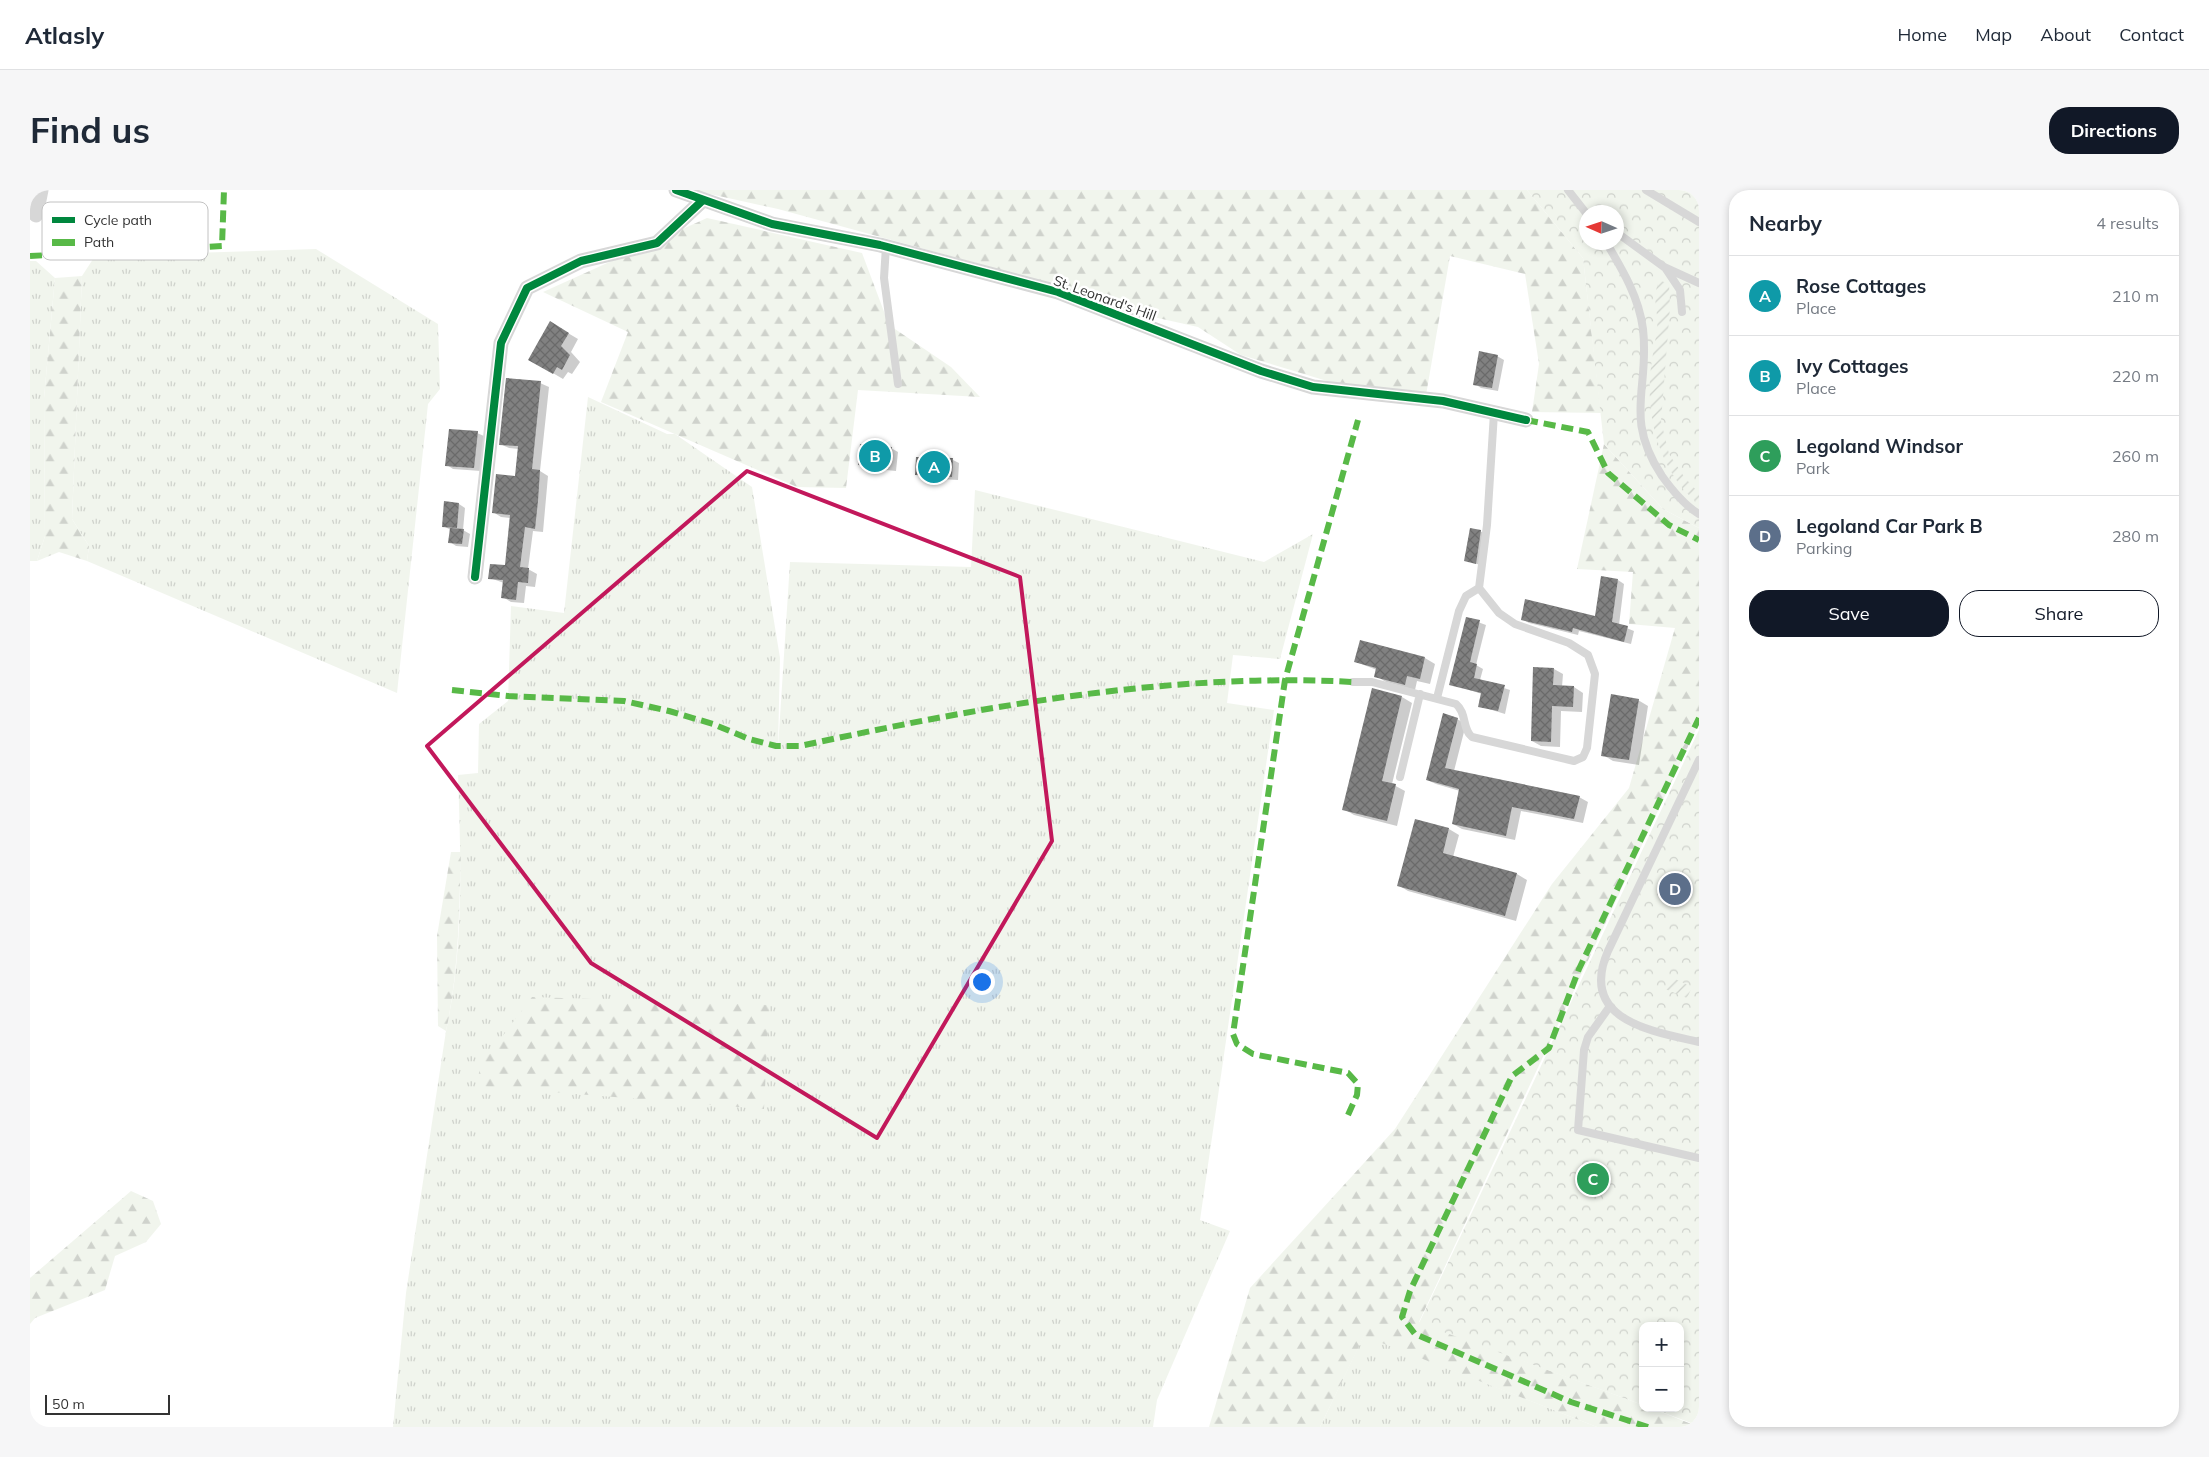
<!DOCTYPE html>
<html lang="en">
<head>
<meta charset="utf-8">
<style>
	:root { --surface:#fff; --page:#f6f6f7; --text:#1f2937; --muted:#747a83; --line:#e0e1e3; --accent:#111827 }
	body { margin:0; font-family:Mulish,sans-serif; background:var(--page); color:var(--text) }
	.controls { position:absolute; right:15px; bottom:15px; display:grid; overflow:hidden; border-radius:10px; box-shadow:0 2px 8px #0003 }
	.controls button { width:45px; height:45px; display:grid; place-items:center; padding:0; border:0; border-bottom:1px solid var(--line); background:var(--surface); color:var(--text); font:25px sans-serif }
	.compass { position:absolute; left:1549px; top:15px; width:45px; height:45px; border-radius:50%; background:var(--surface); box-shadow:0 2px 8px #0003; rotate:273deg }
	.scale { position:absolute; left:15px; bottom:12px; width:125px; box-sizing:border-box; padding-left:5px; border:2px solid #333; border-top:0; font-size:14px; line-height:18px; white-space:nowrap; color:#333; -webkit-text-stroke:4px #fff; paint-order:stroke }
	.you { position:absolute; left:951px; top:791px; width:18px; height:18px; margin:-12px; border:4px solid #fff; border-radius:50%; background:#1a73e8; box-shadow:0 0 0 8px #1a73e833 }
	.badge { display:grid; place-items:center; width:32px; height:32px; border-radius:50%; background:var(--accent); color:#fff; font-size:16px; font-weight:700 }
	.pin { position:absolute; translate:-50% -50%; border:2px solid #fff; box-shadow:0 1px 5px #0006 }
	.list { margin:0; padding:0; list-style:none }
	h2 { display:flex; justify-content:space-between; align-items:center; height:65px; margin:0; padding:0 20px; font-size:21px }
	h2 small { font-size:16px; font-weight:400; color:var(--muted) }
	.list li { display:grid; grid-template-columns:32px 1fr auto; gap:15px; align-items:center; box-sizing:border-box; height:80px; padding:0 20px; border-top:1px solid var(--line) }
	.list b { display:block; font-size:19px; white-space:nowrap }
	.list p { margin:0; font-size:16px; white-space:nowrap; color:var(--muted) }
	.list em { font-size:16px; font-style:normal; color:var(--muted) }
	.actions { display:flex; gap:10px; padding:15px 20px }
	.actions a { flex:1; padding:11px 0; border:1px solid var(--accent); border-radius:20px; text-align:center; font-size:18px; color:var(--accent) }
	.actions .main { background:var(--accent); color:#fff }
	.map { position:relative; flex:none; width:1669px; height:1237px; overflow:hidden; border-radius:20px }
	header { display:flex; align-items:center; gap:30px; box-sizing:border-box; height:70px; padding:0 25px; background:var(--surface); border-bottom:1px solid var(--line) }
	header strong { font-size:24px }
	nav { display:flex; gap:28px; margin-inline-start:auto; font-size:18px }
	.intro { display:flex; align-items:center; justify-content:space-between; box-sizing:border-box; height:120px; padding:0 30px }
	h1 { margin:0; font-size:35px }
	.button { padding:12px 22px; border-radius:20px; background:var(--accent); color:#fff; font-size:18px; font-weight:700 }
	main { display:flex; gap:30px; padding:0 30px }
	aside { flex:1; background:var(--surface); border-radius:20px; box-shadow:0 2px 8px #0003 }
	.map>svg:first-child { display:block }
	.grass { fill:url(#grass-tufts) }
	.forest { fill:url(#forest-firs) }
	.park { fill:url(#park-crowns); fill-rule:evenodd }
	.garden { fill:url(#garden-furrows) }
	.shadow { fill:#0003 }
	.building { fill:url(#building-cross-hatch) }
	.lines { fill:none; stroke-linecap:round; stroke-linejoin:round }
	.lane { stroke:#d7d7d7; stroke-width:8 }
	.street { stroke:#d7d7d7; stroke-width:15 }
	.quiet { stroke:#58b947; stroke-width:6; stroke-dasharray:12 6; stroke-linecap:butt }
	.cycleway-casing { stroke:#fff; stroke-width:11 }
	.cycleway { stroke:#00873e; stroke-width:8 }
	.marked { fill:none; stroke:#c2185b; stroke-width:4; stroke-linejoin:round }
	.labels { text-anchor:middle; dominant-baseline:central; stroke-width:5; stroke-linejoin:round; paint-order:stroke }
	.street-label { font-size:14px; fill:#333; stroke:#fff }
	.key { fill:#fff; stroke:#c2c2c2; stroke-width:1 }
	.key-label { font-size:14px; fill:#333 }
</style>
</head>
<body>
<header>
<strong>Atlasly</strong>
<nav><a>Home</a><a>Map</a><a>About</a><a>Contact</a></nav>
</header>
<div class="intro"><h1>Find us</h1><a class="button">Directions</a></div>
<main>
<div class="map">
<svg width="1669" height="1237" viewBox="0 0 1669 1237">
	<defs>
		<pattern id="grass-tufts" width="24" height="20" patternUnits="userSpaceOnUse" patternTransform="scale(1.25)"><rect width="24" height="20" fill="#f1f5ed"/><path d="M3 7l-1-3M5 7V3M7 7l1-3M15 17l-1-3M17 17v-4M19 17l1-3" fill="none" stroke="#cfd2cc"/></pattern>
		<pattern id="forest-firs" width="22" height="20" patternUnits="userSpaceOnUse" patternTransform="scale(1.25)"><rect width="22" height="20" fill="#f1f5ed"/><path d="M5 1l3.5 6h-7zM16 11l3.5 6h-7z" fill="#cfd2cc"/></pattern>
		<pattern id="park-crowns" width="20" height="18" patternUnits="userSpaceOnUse" patternTransform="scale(1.25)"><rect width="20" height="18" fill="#f1f5ed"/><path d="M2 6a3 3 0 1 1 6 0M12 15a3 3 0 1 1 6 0" fill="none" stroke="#cfd2cc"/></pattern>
		<pattern id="garden-furrows" width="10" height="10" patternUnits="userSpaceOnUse" patternTransform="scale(1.25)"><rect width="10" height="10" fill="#f1f5ed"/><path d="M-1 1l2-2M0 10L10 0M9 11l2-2" fill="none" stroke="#cfd2cc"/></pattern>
		<pattern id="building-cross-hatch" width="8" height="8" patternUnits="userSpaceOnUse" patternTransform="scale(1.25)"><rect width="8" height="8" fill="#818181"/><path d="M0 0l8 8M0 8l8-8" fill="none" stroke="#6a6a6a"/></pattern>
	</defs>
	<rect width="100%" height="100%" fill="#fff"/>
	<!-- grass -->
	<path class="grass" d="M286,59L408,134L410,199L398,214L367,503L57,371L59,356L42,329L52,86L65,66Z
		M0,71H6L25,88L14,208L15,346L7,371H0Z
		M558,207L637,244H645L722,297L750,468L748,558L760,372L941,377L945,300L1234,372L1283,344L1250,469L1203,465L1197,513L1244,520L1170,1030L1200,1041L1127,1210L1123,1237H363L376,1103L416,841C434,758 431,670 428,585L448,583L449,534L478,511L481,416L534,423Z
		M1334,1145L1567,1237H1290Z"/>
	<!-- forest -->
	<path class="forest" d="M662,0H1497L1553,68L1571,223L1502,222L1509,174L1495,84L1420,66L1396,205L1307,194L1211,165L1168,137L1110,124L964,78L748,19Z
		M677,28L832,63L859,135L921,177L950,207L828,200L816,298L767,297L571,212L598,142L513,102Z
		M52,86L42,329L59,356L57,371L29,362L7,371L15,346L14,208L25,88Z
		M1574,254L1633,319L1669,338V533L1389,1132L1613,1215V1218H1621L1669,1237H1567L1334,1146L1290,1237H1179L1220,1098L1365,939L1522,694L1599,598L1645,438L1599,434L1603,382L1547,379Z
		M421,662H431C429,723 429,782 416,841L408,836L407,746Z
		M502,807L739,815L734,919L447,896L450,876Z
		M101,1001L123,1011L131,1034L116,1052L85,1066L75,1100L5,1128L0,1134V1088Z"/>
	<!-- park -->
	<path class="park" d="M1497,0H1669V338L1633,319L1574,254L1553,68ZM1556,22H1586V52H1556Z
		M1669,540V1236L1621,1218H1650V1136H1613V1215L1389,1133C1484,936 1575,738 1669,540Z"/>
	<!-- garden -->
	<path class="garden" d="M1629,90L1639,94L1640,117L1631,231L1639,264L1655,288L1669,303V314C1632,285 1617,233 1620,188C1621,171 1625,155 1627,139C1629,119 1621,112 1629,90Z
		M1641,787L1662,797L1657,808L1635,799Z"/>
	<!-- shadow -->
	<path class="shadow" d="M521,133L548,149L541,162L550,172L542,184L538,182L533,189L499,169Z
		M1467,166L1474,170L1468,201L1451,198L1445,194Z
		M510,193L519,197L510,281L518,286L513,342L503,341L498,379L507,384L505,397L496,396L494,413L481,412L473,407L474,393L460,388L476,377L481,328L471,327L463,322L486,288L489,259L479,258L470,254Z
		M447,243L454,246L451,281L423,279L417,275Z
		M861,258L868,262L866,281L836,278L829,274Z
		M923,270L929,273L928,290L893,288L886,284Z
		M415,312L429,314L435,318L433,340L440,344L438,357L426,356L420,352L421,340L413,336Z
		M1450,341L1457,345L1453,376L1435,370Z
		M1588,390L1594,394L1589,435L1604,441L1601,454L1549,441L1548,445L1499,433L1492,429L1567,427Z
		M1437,428L1456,435L1446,475L1453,479L1450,490L1480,500L1475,524L1449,516L1452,504L1421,494Z
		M1331,452L1395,468L1405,474L1400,494L1387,491L1385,500L1356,492L1346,486L1347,480L1326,472Z
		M1524,479L1533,484L1532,497H1544L1553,503L1552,522L1531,521L1530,557L1511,556L1502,551Z
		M1372,507L1382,513L1362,594L1375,601L1367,636L1324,625L1314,619Z
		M1608,510L1618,516L1609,575L1583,571L1573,565Z
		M1427,529L1436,534L1424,581L1549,607L1558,612L1553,633L1491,621L1485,650L1432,639L1423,634L1430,601L1406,594L1397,590Z
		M1419,639L1429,645L1423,667L1487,684L1497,690L1486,731L1378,701L1368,695Z"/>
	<!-- building -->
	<path class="building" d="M520,131L539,143L531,156L540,165L532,180L527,177L523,184L498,170Z
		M1449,161L1468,165L1462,198L1443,195Z
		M476,188L511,191L502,279L510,280L508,311L505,339L495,337L490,377L499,378L498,393L488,392L486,410L471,408L473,390L458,389L460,374L475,375L480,325L462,323L466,284L485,286L488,256L469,255Z
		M419,239L448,241L444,278L415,276Z
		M830,254L862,257L859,278L828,275Z
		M886,267L923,268L922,287L885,285Z
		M414,311L429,313L427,338L412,337Z
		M420,338L434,339L432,354L418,353Z
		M1440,338L1451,340L1446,374L1434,371Z
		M1571,386L1588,389L1582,432L1598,436L1594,452L1543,438L1542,442L1491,430L1495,409L1565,426Z
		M1436,427L1450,430L1440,472L1447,474L1444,488L1475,495L1468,521L1448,517L1451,503L1419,495Z
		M1330,450L1395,467L1390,489L1377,486L1375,495L1344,487L1346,478L1324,472Z
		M1503,477L1524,478L1523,495L1544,496L1543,517L1522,516L1521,552L1501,551Z
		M1342,498L1372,506L1352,591L1366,594L1357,631L1312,620Z
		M1581,504L1609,509L1599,570L1571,566Z
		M1413,523L1428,528L1415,578L1550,606L1544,629L1482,617L1476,646L1422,634L1429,599L1396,590Z
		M1385,629L1419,638L1413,663L1487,683L1475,726L1367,696Z"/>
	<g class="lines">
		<!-- lane -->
		<path class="lane" d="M1538,0L1556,23
			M1616,0L1669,32
			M1586,42L1634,77L1669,93
			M1576,52C1592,79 1609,107 1613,139C1620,199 1593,227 1632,286C1642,300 1654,315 1669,324
			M856,56L854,88L868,194
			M1636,79L1650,100L1652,122
			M1323,492H1342L1426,514C1437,523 1432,539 1442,547L1544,571L1553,567L1557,558L1565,484L1558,465L1539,453L1485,434L1469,423L1449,398
			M1407,508L1429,421L1436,406L1449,398L1457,335L1464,223
			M1669,570L1578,761C1548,830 1621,841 1669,852
			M1370,587L1390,504
			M1580,816L1558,847L1554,860L1548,940L1669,968"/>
		<!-- street -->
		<path class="street" d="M646,0L742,34L850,55L1028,102L1231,181L1283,197L1413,211L1496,230
			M6,25L11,0
			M445,387L471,153L497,98L551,71L627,53L673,10"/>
		<!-- quiet -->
		<path class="quiet" d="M0,66L192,56L194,0
			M1496,230L1558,242L1578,283L1639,335L1669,350
			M422,500L478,506L594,511L639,521L683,534L719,549L746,556H770C951,517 1137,482 1323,492
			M1318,925L1327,905L1328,894L1318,883L1223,864L1207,854L1203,844L1255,490L1328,230
			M1618,1237L1541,1212L1385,1144L1372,1127L1380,1101L1482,886L1519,858L1549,779L1669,528"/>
		<defs>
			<path id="cycleway" d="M646,0L742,34L850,55L1028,102L1231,181L1283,197L1413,211L1496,230
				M445,387L471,153L497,98L551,71L627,53L673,10"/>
		</defs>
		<!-- cycleway casing -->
		<use href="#cycleway" class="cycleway-casing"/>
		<!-- cycleway -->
		<use href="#cycleway" class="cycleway"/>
	</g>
	<!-- marked area -->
	<path class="marked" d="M717,281L990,387L1022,651L847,948L561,773L397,556Z"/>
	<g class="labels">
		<!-- street labels -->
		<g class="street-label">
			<text transform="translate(1075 108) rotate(20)">St. Leonard's Hill</text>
		</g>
	</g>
	<!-- legend -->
	<rect x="12" y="12" width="166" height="58" rx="8" class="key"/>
	<rect x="22" y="27" width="23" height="6" fill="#00873e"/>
	<rect x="22" y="49" width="23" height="7" fill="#58b947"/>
	<g class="key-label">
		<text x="54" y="35">Cycle path</text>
		<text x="54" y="57">Path</text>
	</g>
</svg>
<div class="controls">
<button>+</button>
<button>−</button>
</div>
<svg class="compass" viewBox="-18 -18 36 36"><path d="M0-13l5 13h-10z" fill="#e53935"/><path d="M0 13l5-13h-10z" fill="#747a83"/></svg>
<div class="scale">50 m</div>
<div class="you"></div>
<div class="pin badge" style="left:904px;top:277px;background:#0f9aa8">A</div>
<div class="pin badge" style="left:845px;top:266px;background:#0f9aa8">B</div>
<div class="pin badge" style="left:1563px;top:989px;background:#2e9e5b">C</div>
<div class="pin badge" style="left:1645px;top:699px;background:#5c6f8a">D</div>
</div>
<aside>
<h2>Nearby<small>4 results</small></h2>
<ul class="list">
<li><span class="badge" style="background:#0f9aa8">A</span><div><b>Rose Cottages</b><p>Place</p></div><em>210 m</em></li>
<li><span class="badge" style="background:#0f9aa8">B</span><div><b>Ivy Cottages</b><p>Place</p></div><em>220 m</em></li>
<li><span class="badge" style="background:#2e9e5b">C</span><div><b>Legoland Windsor</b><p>Park</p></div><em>260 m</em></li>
<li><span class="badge" style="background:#5c6f8a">D</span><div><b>Legoland Car Park B</b><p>Parking</p></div><em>280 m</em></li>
</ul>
<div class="actions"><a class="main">Save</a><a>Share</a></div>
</aside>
</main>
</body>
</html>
